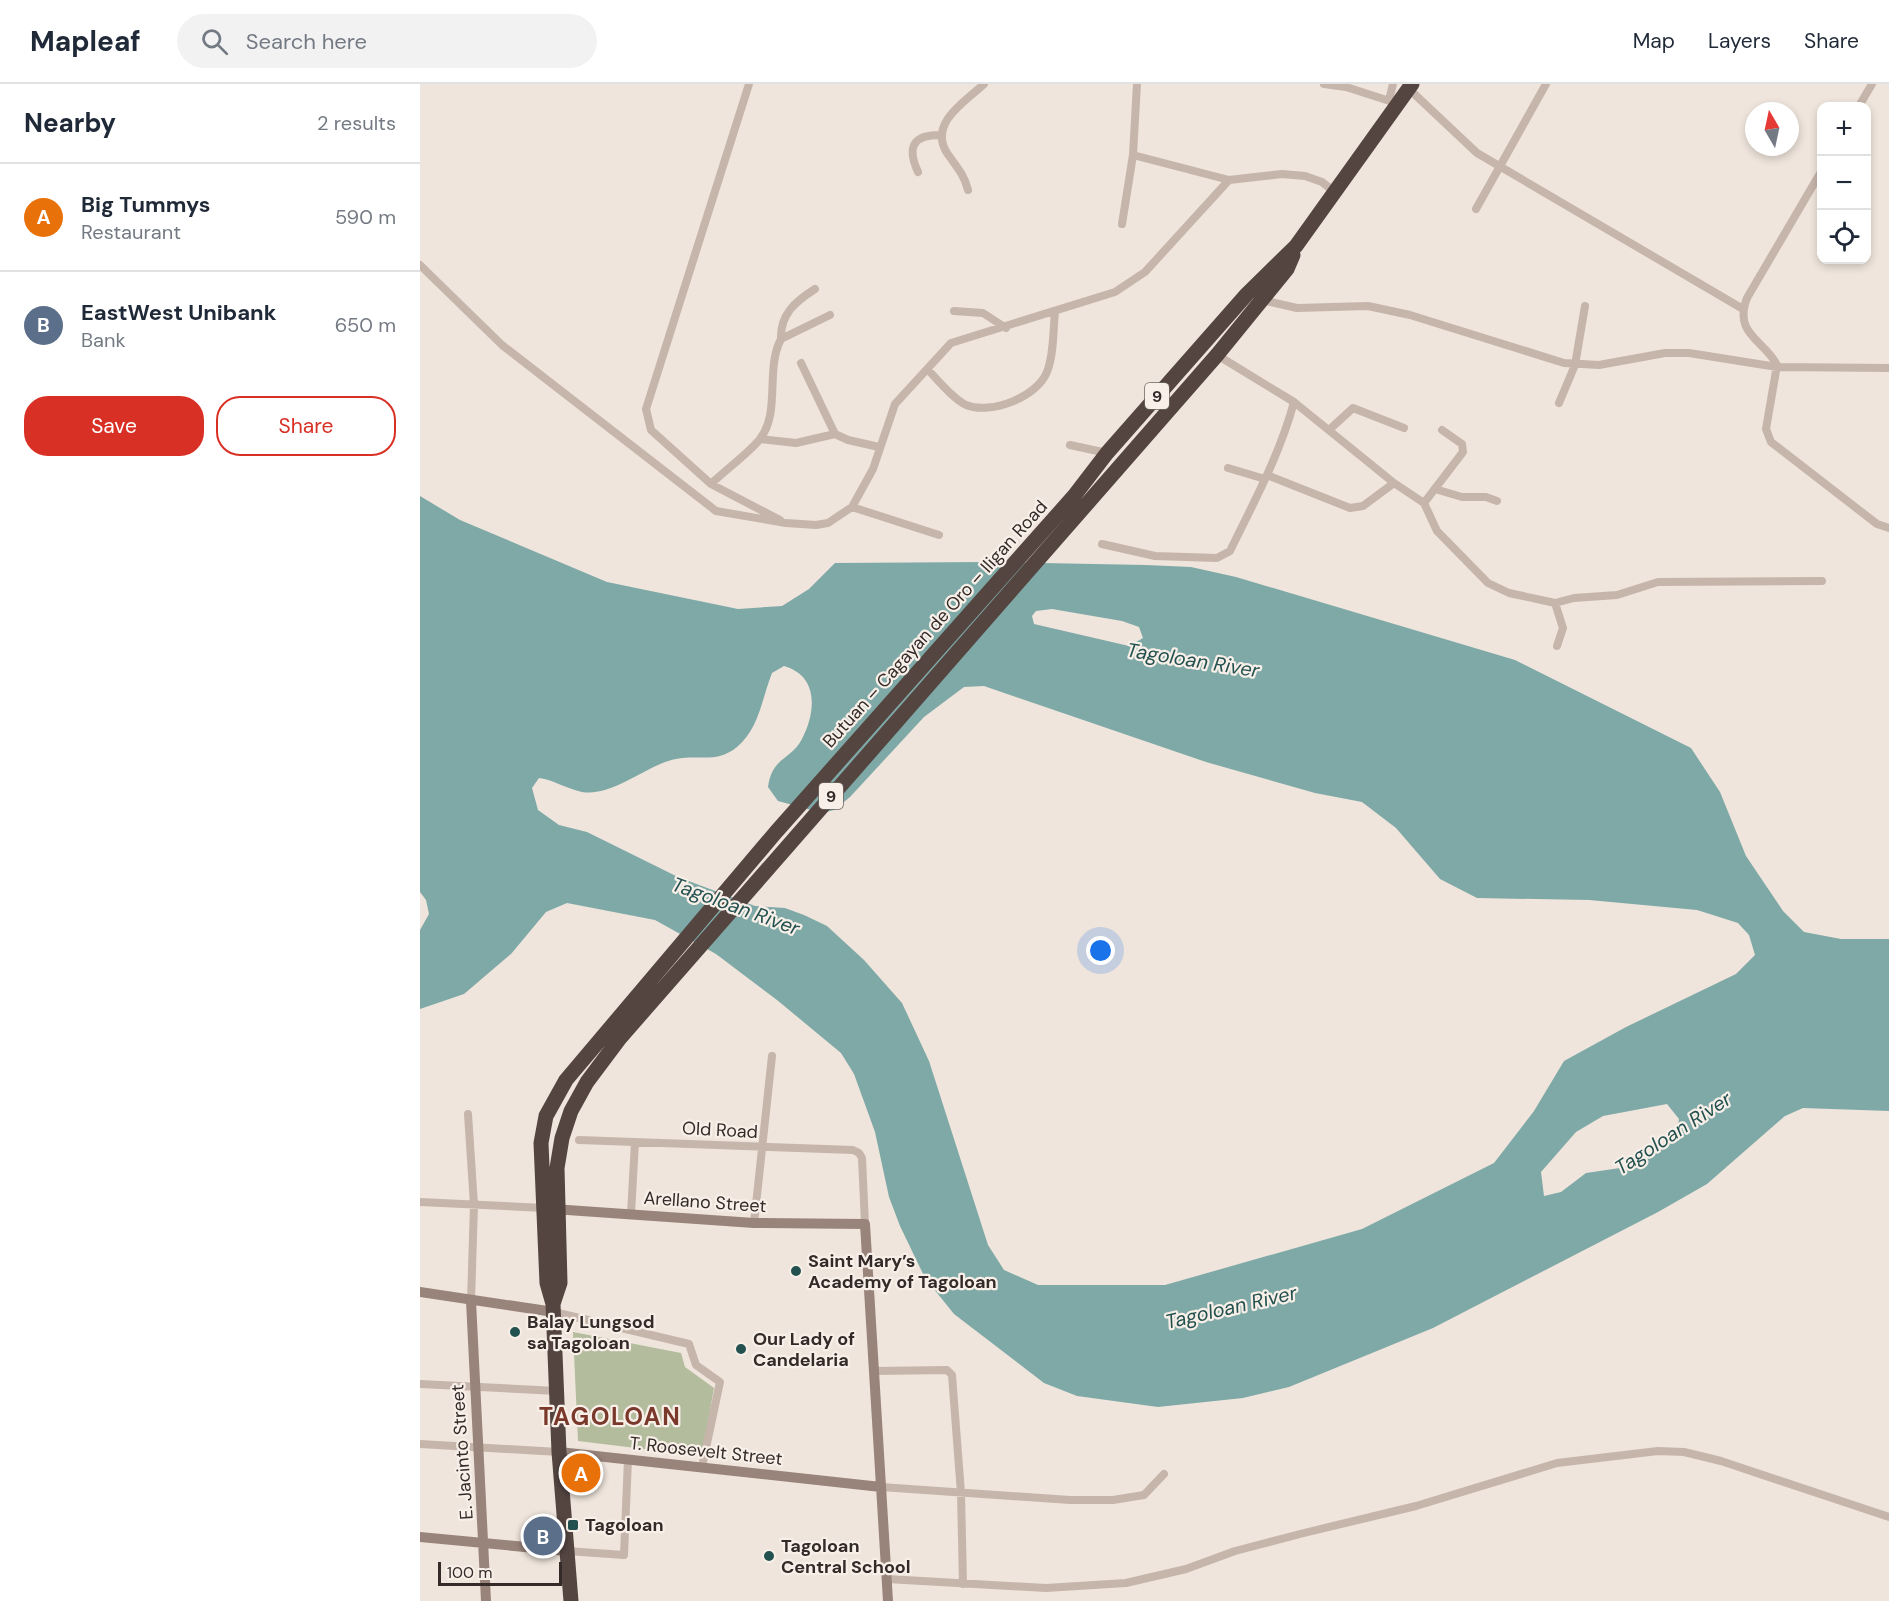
<!DOCTYPE html>
<html lang="en">
<head>
<meta charset="utf-8">
<style>
	:root { --surface:#fff; --page:#f2f2f3; --text:#1f2937; --muted:#747a83; --line:#e0e1e3; --accent:#d93025 }
	body { margin:0; font-family:"DM Sans",sans-serif; background:var(--page); color:var(--text) }
	.controls { position:absolute; right:18px; top:18px; display:grid; overflow:hidden; border-radius:12px; box-shadow:0 3px 9px #0003 }
	.controls button { width:54px; height:54px; display:grid; place-items:center; padding:0; border:0; border-bottom:2px solid var(--line); background:var(--surface); color:var(--text); font:30px sans-serif }
	.compass { position:absolute; left:1325px; top:18px; width:54px; height:54px; border-radius:50%; background:var(--surface); box-shadow:0 3px 9px #0003; rotate:351deg }
	.scale { position:absolute; left:18px; bottom:15px; width:124px; box-sizing:border-box; padding-left:6px; border:3px solid #342b29; border-top:0; font-size:16px; line-height:21px; white-space:nowrap; color:#342b29; -webkit-text-stroke:4px #f7efe8; paint-order:stroke }
	.you { position:absolute; left:681px; top:867px; width:21px; height:21px; margin:-15px; border:4px solid #fff; border-radius:50%; background:#1a73e8; box-shadow:0 0 0 9px #1a73e833 }
	.badge { display:grid; place-items:center; width:39px; height:39px; border-radius:50%; background:var(--accent); color:#fff; font-size:20px; font-weight:700 }
	.pin { position:absolute; translate:-50% -50%; border:3px solid #fff; box-shadow:0 2px 6px #0006 }
	.list { margin:0; padding:0; list-style:none }
	h2 { display:flex; justify-content:space-between; align-items:center; height:78px; margin:0; padding:0 24px; font-size:26px }
	h2 small { font-size:20px; font-weight:400; color:var(--muted) }
	.list li { display:grid; grid-template-columns:39px 1fr auto; gap:18px; align-items:center; box-sizing:border-box; height:108px; padding:0 24px; border-top:2px solid var(--line) }
	.list b { display:block; font-size:22px; white-space:nowrap }
	.list p { margin:0; font-size:20px; white-space:nowrap; color:var(--muted) }
	.list em { font-size:20px; font-style:normal; color:var(--muted) }
	.actions { display:flex; gap:12px; padding:18px 24px }
	.actions a { flex:1; padding:14px 0; border:2px solid var(--accent); border-radius:24px; text-align:center; font-size:21px; color:var(--accent) }
	.actions .main { background:var(--accent); color:#fff }
	.icon { flex:none; width:33px; height:33px; fill:none; stroke:currentColor; stroke-width:2; stroke-linecap:round; stroke-linejoin:round }
	.map { position:relative; flex:none; width:1469px; height:1517px; overflow:hidden }
	header { display:flex; align-items:center; gap:36px; box-sizing:border-box; height:84px; padding:0 30px; background:var(--surface); border-bottom:2px solid var(--line) }
	header strong { font-size:28px }
	nav { display:flex; gap:33px; margin-inline-start:auto; font-size:21px }
	.search { width:420px; height:54px; background:var(--page); display:flex; align-items:center; gap:15px; box-sizing:border-box; padding:0 21px; border-radius:33px; color:var(--muted); font-size:22px }
	main { display:flex }
	aside { flex:1; background:var(--surface) }
	.map>svg:first-child { display:block }
	.green { fill:#b4bc9e }
	.water { fill:#7fa9a7; fill-rule:evenodd }
	.lines { fill:none; stroke-linecap:round; stroke-linejoin:round }
	.street { stroke:#c6b5aa; stroke-width:8 }
	.secondary { stroke:#99847b; stroke-width:10 }
	.highway { stroke:#544541; stroke-width:15 }
	.poi-dot { fill:#235150; stroke:#f7efe8; stroke-width:2 }
	.labels { text-anchor:middle; dominant-baseline:central; stroke-width:4.5; stroke-linejoin:round; paint-order:stroke }
	.shield { fill:#f7efe8; stroke:#6e6662; stroke-width:1.5 }
	.shield-label { font-size:16px; font-weight:bold; fill:#342b29 }
	.street-label { font-size:18px; fill:#342b29; stroke:#f7efe8 }
	.poi-label { font-size:18px; font-weight:bold; fill:#342b29; stroke:#f7efe8; text-anchor:start }
	.water-label { font-size:20px; font-style:italic; fill:#235150; stroke:#f7efe8 }
	.district-label { font-size:24px; font-weight:bold; letter-spacing:1.5px; fill:#7a382b; stroke:#f7efe8 }
</style>
</head>
<body>
<header>
<strong>Mapleaf</strong>
<div class="search"><svg class="icon" aria-label="search" viewBox="0 0 24 24"><circle cx="10" cy="10" r="6"/><path d="M15 15l6 6"/></svg>Search here</div>
<nav><a>Map</a><a>Layers</a><a>Share</a></nav>
</header>
<main>
<aside>
<h2>Nearby<small>2 results</small></h2>
<ul class="list">
<li><span class="badge" style="background:#e8710a">A</span><div><b>Big Tummys</b><p>Restaurant</p></div><em>590 m</em></li>
<li><span class="badge" style="background:#5c6f8a">B</span><div><b>EastWest Unibank</b><p>Bank</p></div><em>650 m</em></li>
</ul>
<div class="actions"><a class="main">Save</a><a>Share</a></div>
</aside>
<div class="map">
<svg width="1469" height="1517" viewBox="0 0 1469 1517">
	<rect width="100%" height="100%" fill="#efe5dc"/>
	<!-- green -->
	<path class="green" d="M153,1248L261,1269L265,1283L294,1304L282,1372L158,1357Z"/>
	<!-- water -->
	<path class="water" d="M0,412L40,436L187,498L318,525L362,522L389,505L415,479L567,478L726,481L771,483L816,493L1095,576L1271,664L1300,708L1326,772L1363,827L1384,848L1421,855H1469V1027L1383,1024L1365,1032L1287,1100L1238,1128L1013,1244L869,1303L823,1314L738,1323L657,1312L624,1299L534,1230L505,1194L480,1142L469,1113L455,1048L434,990L421,969L357,916L296,870L235,836L147,819L126,828L91,870L44,910L0,925V846L9,830L6,816L0,808ZM632,525L702,537L719,543L723,554L709,562L614,540L612,532L616,527ZM364,582C399,592 396,628 382,655C371,676 352,673 348,703L358,717L402,729L414,726L430,713L504,633L544,603L564,602L786,678L895,709L942,718L976,744L1020,795L1057,814L1169,816L1277,826L1318,839L1329,851L1335,871L1316,890L1206,943L1144,977L1114,1027L1074,1079L942,1145L745,1201H618L584,1186L568,1161L509,977L482,919L444,876L407,842L384,831L365,824L335,822L258,793L167,748L139,741L118,726L112,704L119,694C134,696 147,705 162,708C193,713 228,680 256,675C280,670 296,680 317,663C339,645 342,614 352,589ZM1247,1020L1259,1035L1257,1051L1207,1083L1166,1089L1141,1108L1124,1112L1121,1088L1156,1048L1183,1032Z"/>
	<g class="lines">
		<!-- street -->
		<path class="street" d="M329,0L226,325L231,346L291,400L360,436
			M904,0L926,3L979,20
			M989,5L1057,69L1323,225
			M969,16L973,0
			M1439,22L1452,0
			M713,71L809,96L862,90L885,92L902,98L916,109
			M1402,86L1327,214C1313,250 1344,256 1357,281L1346,345L1351,358L1457,440L1469,444
			M498,88C486,62 494,50 522,51
			M548,106C544,90 536,82 527,69C508,39 546,17 564,0
			M1056,125L1126,0
			M702,140L713,71L717,0
			M0,181L82,261L296,427L366,439L396,441L408,439L432,423L453,385L475,320L531,259L695,208L725,188L809,96
			M842,216L877,224L948,222L990,231L1144,279L1179,281L1245,269H1269L1357,283L1469,284
			M534,227L563,229L586,244
			M361,255C360,230 376,217 395,205
			M797,271L874,318L974,399L1004,419L1043,368L1042,360L1022,346
			M381,279L415,350L428,356L459,363
			M508,286C519,297 532,314 546,321C571,331 617,313 627,288C634,270 633,247 635,228
			M1139,319L1155,281L1165,222
			M909,346L933,324L984,344
			M340,355L376,359L415,350
			M650,361L687,369
			M808,384L845,395
			M847,391L930,424L943,422L974,399
			M291,400C304,387 329,369 340,355C361,328 345,285 361,255L410,231
			M1015,405L1042,413H1066L1077,417
			M1004,419L1017,447L1068,499L1089,509L1135,519L1154,514L1197,511L1238,498L1402,497
			M432,423L519,451
			M682,460L735,472L797,474L810,467C834,418 860,370 874,318
			M1135,519L1143,544L1137,562
			M48,1030L54,1121L51,1217
			M159,1056L433,1066L439,1069L442,1074L445,1140
			M0,1118L124,1124
			M211,1130L215,1058
			M334,1139L352,972
			M134,1228L269,1260L276,1281L300,1298L282,1383
			M455,1287L527,1286L532,1291L541,1409L543,1500
			M0,1300L137,1307
			M0,1360L139,1368
			M461,1403L650,1416H693L724,1411L744,1390
			M147,1467L204,1471L208,1375
			M467,1495L626,1504L706,1499L766,1485L815,1467L884,1449L996,1422L1137,1379L1238,1367L1264,1368L1301,1377L1469,1433"/>
		<!-- secondary -->
		<path class="secondary" d="M133,1125L334,1139L445,1140L468,1517
			M0,1208L134,1228
			M51,1217L66,1517
			M139,1368L461,1403
			M0,1453L147,1467"/>
		<!-- highway -->
		<path class="highway" d="M133,1220L140,1199L137,1084L142,1054L151,1027L167,998L200,954L797,271L867,185L873,171
			M151,1517L139,1368L133,1220L127,1199L121,1059L126,1032L146,996L356,748L654,412L687,369L827,210L876,162L992,0"/>
	</g>
	<!-- markers -->
	<g class="poi-dot">
		<circle cx="376" cy="1187" r="6"/>
		<circle cx="95" cy="1248" r="6"/>
		<circle cx="321" cy="1265" r="6"/>
		<rect x="147" y="1435" width="12" height="12" rx="3"/>
		<circle cx="349" cy="1472" r="6"/>
	</g>
	<g class="labels">
		<!-- shield labels -->
		<g class="shield">
			<rect x="725" y="299" width="24" height="26" rx="4.5"/>
			<rect x="399" y="699" width="24" height="26" rx="4.5"/>
		</g>
		<g class="shield-label">
			<text x="737" y="312">9</text>
			<text x="411" y="712">9</text>
		</g>
		<!-- street labels -->
		<g class="street-label">
			<text transform="translate(515 540) rotate(-48)">Butuan – Cagayan de Oro – Iligan Road</text>
			<text transform="translate(300 1046) rotate(3)">Old Road</text>
			<text transform="translate(285 1118) rotate(4)">Arellano Street</text>
			<text transform="translate(286 1367) rotate(6)">T. Roosevelt Street</text>
			<text transform="translate(42 1368) rotate(-94)">E. Jacinto Street</text>
		</g>
		<!-- poi labels -->
		<g class="poi-label">
			<text x="388" y="1177">Saint Mary’s<tspan x="388" dy="21">Academy of Tagoloan</tspan></text>
			<text x="107" y="1238">Balay Lungsod<tspan x="107" dy="21">sa Tagoloan</tspan></text>
			<text x="333" y="1255">Our Lady of<tspan x="333" dy="21">Candelaria</tspan></text>
			<text x="165" y="1441">Tagoloan</text>
			<text x="361" y="1462">Tagoloan<tspan x="361" dy="21">Central School</tspan></text>
		</g>
		<!-- water labels -->
		<g class="water-label">
			<text transform="translate(773 576) rotate(9)">Tagoloan River</text>
			<text transform="translate(316 822) rotate(20)">Tagoloan River</text>
			<text transform="translate(1253 1049) rotate(-33)">Tagoloan River</text>
			<text transform="translate(811 1223) rotate(-13)">Tagoloan River</text>
		</g>
		<!-- district labels -->
		<g class="district-label">
			<text x="190" y="1332">TAGOLOAN</text>
		</g>
	</g>
</svg>
<div class="controls">
<button>+</button>
<button>−</button>
<button><svg class="icon" aria-label="locate" viewBox="0 0 24 24"><circle cx="12" cy="12" r="6"/><path d="M12 2v4M12 18v4M2 12h4M18 12h4"/></svg></button>
</div>
<svg class="compass" viewBox="-18 -18 36 36"><path d="M0-13l5 13h-10z" fill="#e53935"/><path d="M0 13l5-13h-10z" fill="#747a83"/></svg>
<div class="scale">100 m</div>
<div class="you"></div>
<div class="pin badge" style="left:161px;top:1389px;background:#e8710a">A</div>
<div class="pin badge" style="left:123px;top:1452px;background:#5c6f8a">B</div>
</div>
</main>
</body>
</html>
